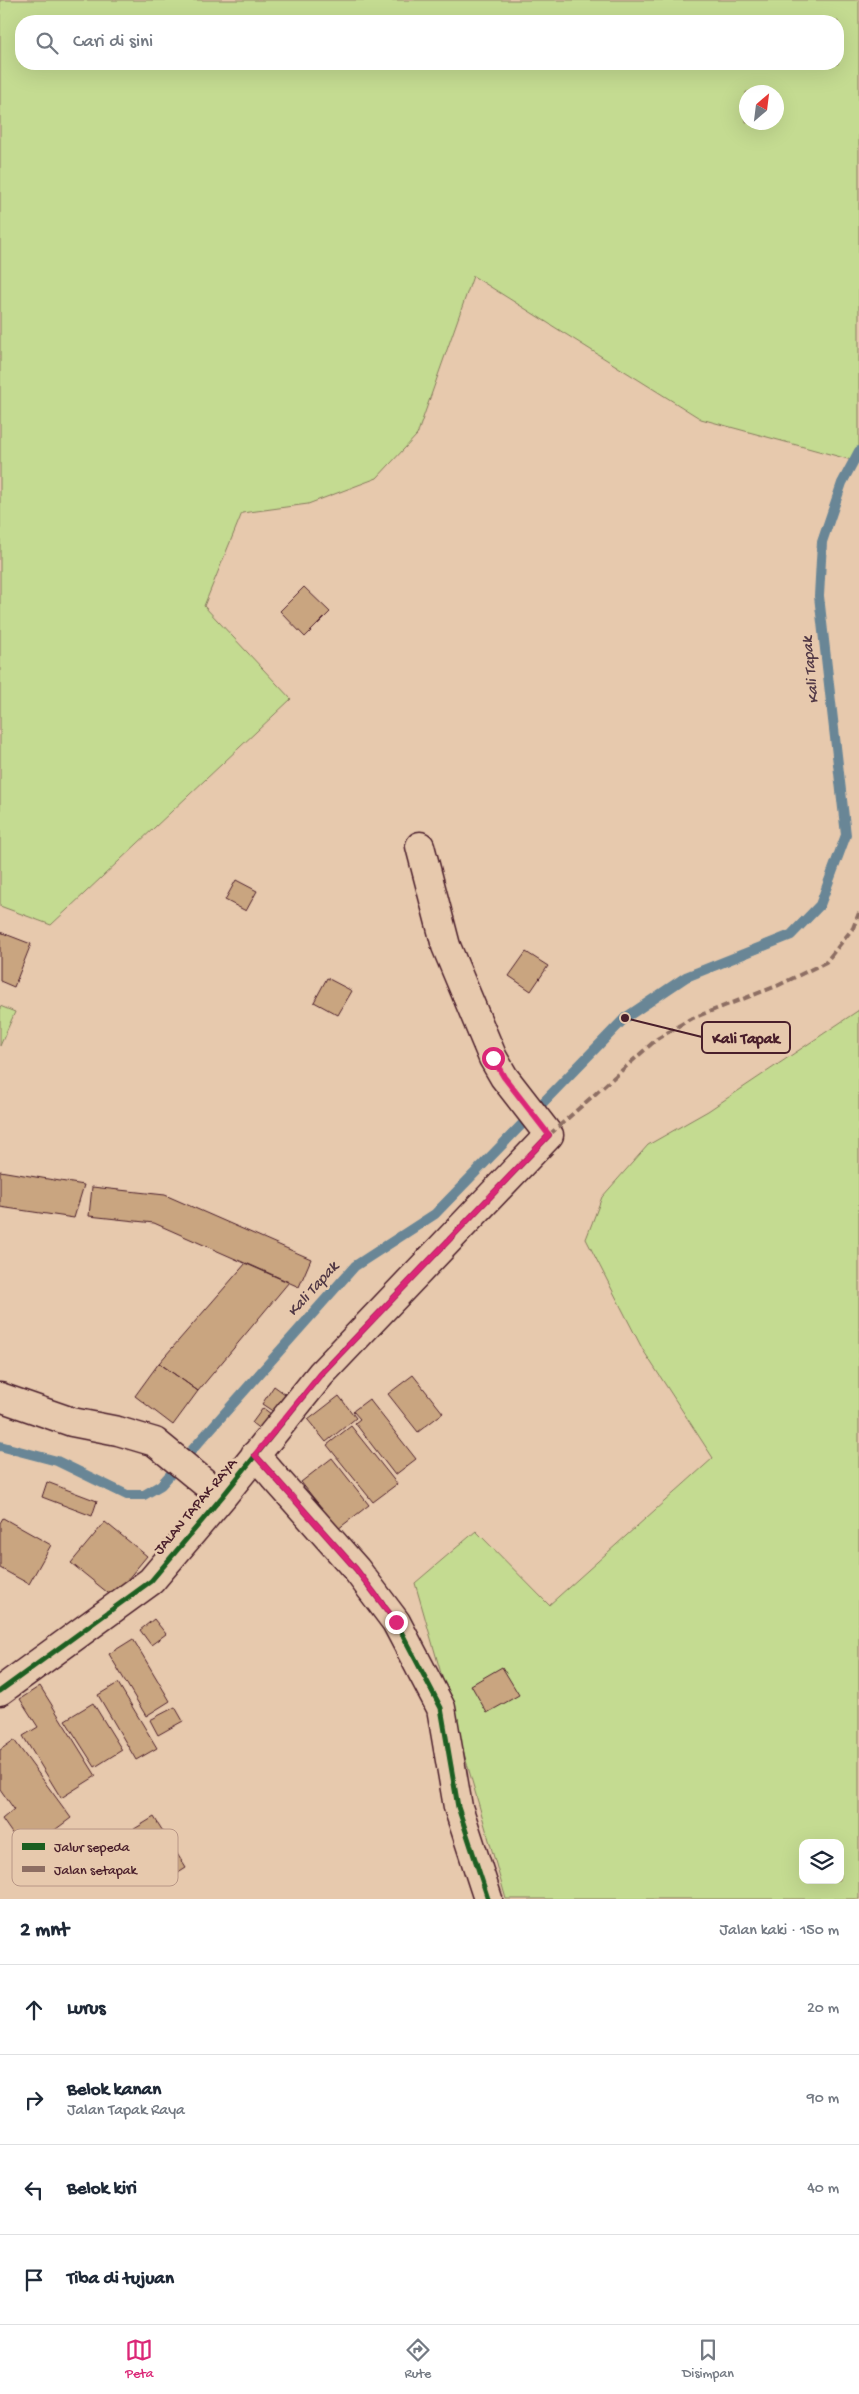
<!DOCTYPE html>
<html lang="id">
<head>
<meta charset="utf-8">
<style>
	:root { --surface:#fff; --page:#f6f6f7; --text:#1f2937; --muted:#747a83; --line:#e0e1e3; --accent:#db2777 }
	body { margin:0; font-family:"Gochi Hand",sans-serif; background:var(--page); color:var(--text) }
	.controls { position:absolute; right:15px; bottom:15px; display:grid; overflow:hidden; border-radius:10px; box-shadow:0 5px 20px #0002 }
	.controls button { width:45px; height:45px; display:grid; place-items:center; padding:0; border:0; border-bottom:1px solid var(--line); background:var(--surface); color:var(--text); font:25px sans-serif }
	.compass { position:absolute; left:739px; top:85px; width:45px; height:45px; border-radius:50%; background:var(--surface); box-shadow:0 5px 20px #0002; rotate:28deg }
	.stop { position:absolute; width:15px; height:15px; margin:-11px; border:4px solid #db2777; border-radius:50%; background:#fff }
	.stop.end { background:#db2777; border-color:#fff; box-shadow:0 1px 5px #0008 }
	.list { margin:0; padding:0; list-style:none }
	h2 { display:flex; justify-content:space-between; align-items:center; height:65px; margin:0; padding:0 20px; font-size:21px }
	h2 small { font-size:16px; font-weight:400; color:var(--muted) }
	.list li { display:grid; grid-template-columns:32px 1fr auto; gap:15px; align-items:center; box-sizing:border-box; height:90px; padding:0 20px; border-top:1px solid var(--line) }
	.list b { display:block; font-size:19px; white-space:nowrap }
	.list p { margin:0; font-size:16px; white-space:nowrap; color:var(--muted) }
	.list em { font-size:16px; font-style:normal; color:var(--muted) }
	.icon { flex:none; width:28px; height:28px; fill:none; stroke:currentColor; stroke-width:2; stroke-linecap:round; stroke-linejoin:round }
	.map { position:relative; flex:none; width:859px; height:1899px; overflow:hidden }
	.search { position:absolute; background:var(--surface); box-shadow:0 5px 20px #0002; left:15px; right:15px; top:15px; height:55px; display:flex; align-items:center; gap:12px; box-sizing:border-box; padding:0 18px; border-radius:20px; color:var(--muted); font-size:19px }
	.sheet { height:425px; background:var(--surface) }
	nav { display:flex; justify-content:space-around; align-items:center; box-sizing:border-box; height:70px; border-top:1px solid var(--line); background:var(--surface); font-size:14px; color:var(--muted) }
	nav a { display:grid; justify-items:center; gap:2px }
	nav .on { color:var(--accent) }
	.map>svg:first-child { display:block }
	.green { fill:#c4db91; stroke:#877d5e; fill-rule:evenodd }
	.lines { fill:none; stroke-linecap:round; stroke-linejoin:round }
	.stream { stroke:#698696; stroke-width:10 }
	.building { fill:#c9a580; stroke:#4a1f2b }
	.minor-casing { stroke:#4a1f2b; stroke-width:31 }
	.minor { stroke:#e7c9ad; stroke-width:28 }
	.quiet { stroke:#8d6e63; stroke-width:4; stroke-dasharray:8 4; stroke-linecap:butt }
	.cycleway-casing { stroke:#e7c9ad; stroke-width:8 }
	.cycleway { stroke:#1b5e20; stroke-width:5 }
	.route { stroke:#db2777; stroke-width:6 }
	.labels { text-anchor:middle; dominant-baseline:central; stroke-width:5; stroke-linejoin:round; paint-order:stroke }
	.street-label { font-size:15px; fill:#4a1f2b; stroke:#e7c9ad }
	.water-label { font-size:16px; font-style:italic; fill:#523946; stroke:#e7c9ad }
	.key { fill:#e7c9ad; stroke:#b89686; stroke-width:1 }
	.key-label { font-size:14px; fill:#4a1f2b }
	.leader { fill:none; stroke:#4a1f2b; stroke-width:2 }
	.callout-dot { fill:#4a1f2b; stroke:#e7c9ad; stroke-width:2 }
	.callout { fill:#e7c9ad; stroke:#4a1f2b; stroke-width:2 }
	.callout-label { font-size:16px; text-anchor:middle; font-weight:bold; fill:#4a1f2b }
</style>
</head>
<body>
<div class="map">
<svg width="859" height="1899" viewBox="0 0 859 1899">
	<rect width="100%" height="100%" fill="#e7c9ad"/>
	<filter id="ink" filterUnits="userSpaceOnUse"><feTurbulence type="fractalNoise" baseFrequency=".02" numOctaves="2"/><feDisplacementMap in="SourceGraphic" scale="10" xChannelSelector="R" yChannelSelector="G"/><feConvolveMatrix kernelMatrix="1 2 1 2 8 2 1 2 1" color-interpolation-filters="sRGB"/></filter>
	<g filter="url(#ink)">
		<!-- green -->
		<path class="green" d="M0,0H859V462L701,419L473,276L417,435L377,478L308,504L242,513L204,606L291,699L51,925L0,906ZM21,21H838V64H21ZM746,92H776V122H746Z
			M0,1006L15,1012L0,1046Z
			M859,1010V1899H506L415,1583L476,1531L549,1605L713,1458L643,1350L586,1239L602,1197L648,1145L708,1111ZM803,1843H840V1880H803Z"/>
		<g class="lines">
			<!-- stream -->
			<path class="stream" d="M0,1446L57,1461L127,1495H144L161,1485L355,1266L435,1214L625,1018L686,977L791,935L820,905L846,835L819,596L822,542L842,483L859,451"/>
		</g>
		<!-- building -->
		<path class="building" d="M304,587L330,612L305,637L280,611Z
			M236,880L257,891L246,911L225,900Z
			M0,932L31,944L14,987L0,981Z
			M526,952L548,966L531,991L509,976Z
			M327,978L352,991L338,1015L314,1002Z
			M0,1171L84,1185L74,1218L0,1207Z
			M92,1187L165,1195L311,1259L299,1287L154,1223L89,1216Z
			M246,1263L289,1282L198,1391L159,1363Z
			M159,1363L198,1391L173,1425L135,1396Z
			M413,1375L443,1413L418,1432L388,1394Z
			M274,1386L292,1399L280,1416L262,1404Z
			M339,1396L356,1418L326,1442L308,1420Z
			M369,1399L416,1459L395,1475L355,1423L360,1419L353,1411Z
			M263,1408L279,1420L267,1435L252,1423Z
			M351,1426L397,1484L373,1502L327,1445Z
			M332,1458L369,1505L338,1529L301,1482Z
			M47,1482L97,1501L92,1516L42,1497Z
			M3,1518L51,1545L29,1584L0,1568V1523Z
			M105,1522L147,1556L113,1597L71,1563Z
			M154,1619L166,1634L151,1645L140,1630Z
			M133,1639L170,1701L146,1716L109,1654Z
			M502,1667L519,1695L487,1713L471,1685Z
			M118,1683L157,1748L136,1760L98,1695Z
			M40,1686L96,1776L61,1798L23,1736L38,1727L20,1699Z
			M93,1703L122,1750L95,1767L65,1720Z
			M175,1707L183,1721L158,1735L150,1720Z
			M14,1740L71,1818L25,1852L2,1819L14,1809L0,1789V1750Z
			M154,1817L186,1868L164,1882L131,1831Z"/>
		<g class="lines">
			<defs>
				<path id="minor" d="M0,1397L72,1422L118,1431L155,1442L222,1497
					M255,1455L356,1569L396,1622L441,1708L458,1807L488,1899
					M0,1691L151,1581L222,1497L321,1374L549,1135L504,1077L493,1058L446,946L420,846"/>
			</defs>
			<!-- minor casing -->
			<use href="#minor" class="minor-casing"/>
			<!-- minor -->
			<use href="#minor" class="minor"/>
			<!-- quiet -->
			<path class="quiet" d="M549,1135L657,1039L690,1019L777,986L826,962L853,928L859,913"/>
			<defs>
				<path id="cycleway" d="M255,1455L356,1569L396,1622L441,1708L458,1807L488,1899
					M0,1691L151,1581L222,1497L321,1374L549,1135"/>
			</defs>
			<!-- cycleway casing -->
			<use href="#cycleway" class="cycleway-casing"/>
			<!-- cycleway -->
			<use href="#cycleway" class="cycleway"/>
		</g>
	</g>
	<g class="lines" filter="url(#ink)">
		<!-- route -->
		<path class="route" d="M396,1622L356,1569L255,1455L321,1374L549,1135L504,1077L493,1058"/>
	</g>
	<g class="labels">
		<!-- street labels -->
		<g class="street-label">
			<text transform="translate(196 1507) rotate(-50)">JALAN TAPAK RAYA</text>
		</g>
		<!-- water labels -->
		<g class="water-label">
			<text transform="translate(812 670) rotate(-96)">Kali Tapak</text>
			<text transform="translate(314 1290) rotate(-48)">Kali Tapak</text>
		</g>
	</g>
	<!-- legend -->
	<rect x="12" y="1829" width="166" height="57" rx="8" class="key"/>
	<rect x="22" y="1843" width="23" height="7" fill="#1b5e20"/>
	<rect x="22" y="1866" width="23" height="6" fill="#8d6e63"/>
	<g class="key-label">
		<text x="54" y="1851">Jalur sepeda</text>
		<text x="54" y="1874">Jalan setapak</text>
	</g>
	<!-- callouts -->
	<path class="leader" d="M625 1018L702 1037"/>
	<circle class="callout-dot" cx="625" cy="1018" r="5"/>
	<rect class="callout" x="702" y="1022" width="88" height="31" rx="5"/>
	<g class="callout-label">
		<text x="746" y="1043">Kali Tapak</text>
	</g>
</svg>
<div class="controls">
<button><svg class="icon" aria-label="layers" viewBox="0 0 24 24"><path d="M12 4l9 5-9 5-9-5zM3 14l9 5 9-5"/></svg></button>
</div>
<svg class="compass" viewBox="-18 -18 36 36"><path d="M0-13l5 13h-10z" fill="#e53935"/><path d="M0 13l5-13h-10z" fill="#747a83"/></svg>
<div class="stop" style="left:493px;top:1058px"></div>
<div class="stop end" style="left:396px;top:1622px"></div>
<div class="search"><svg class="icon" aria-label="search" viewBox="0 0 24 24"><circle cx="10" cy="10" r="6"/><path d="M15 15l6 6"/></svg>Cari di sini</div>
</div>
<section class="sheet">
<h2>2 mnt<small>Jalan kaki · 150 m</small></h2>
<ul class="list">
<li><svg class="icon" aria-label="ahead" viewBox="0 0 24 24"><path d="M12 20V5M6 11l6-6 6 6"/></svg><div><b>Lurus</b></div><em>20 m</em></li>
<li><svg class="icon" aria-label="right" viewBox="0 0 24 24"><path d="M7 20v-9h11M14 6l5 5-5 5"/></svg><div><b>Belok kanan</b><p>Jalan Tapak Raya</p></div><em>90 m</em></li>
<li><svg class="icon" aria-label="left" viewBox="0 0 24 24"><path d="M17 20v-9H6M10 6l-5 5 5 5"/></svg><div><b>Belok kiri</b></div><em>40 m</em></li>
<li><svg class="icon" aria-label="arrive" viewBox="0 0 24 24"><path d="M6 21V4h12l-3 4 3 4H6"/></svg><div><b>Tiba di tujuan</b></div></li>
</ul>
</section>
<nav>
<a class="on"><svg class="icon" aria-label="map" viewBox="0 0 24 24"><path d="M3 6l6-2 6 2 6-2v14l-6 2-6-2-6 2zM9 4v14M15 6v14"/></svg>Peta</a>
<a><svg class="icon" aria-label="directions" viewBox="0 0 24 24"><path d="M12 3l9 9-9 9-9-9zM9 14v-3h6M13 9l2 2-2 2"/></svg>Rute</a>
<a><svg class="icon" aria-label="saved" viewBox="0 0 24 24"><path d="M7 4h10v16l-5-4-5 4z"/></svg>Disimpan</a>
</nav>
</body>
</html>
